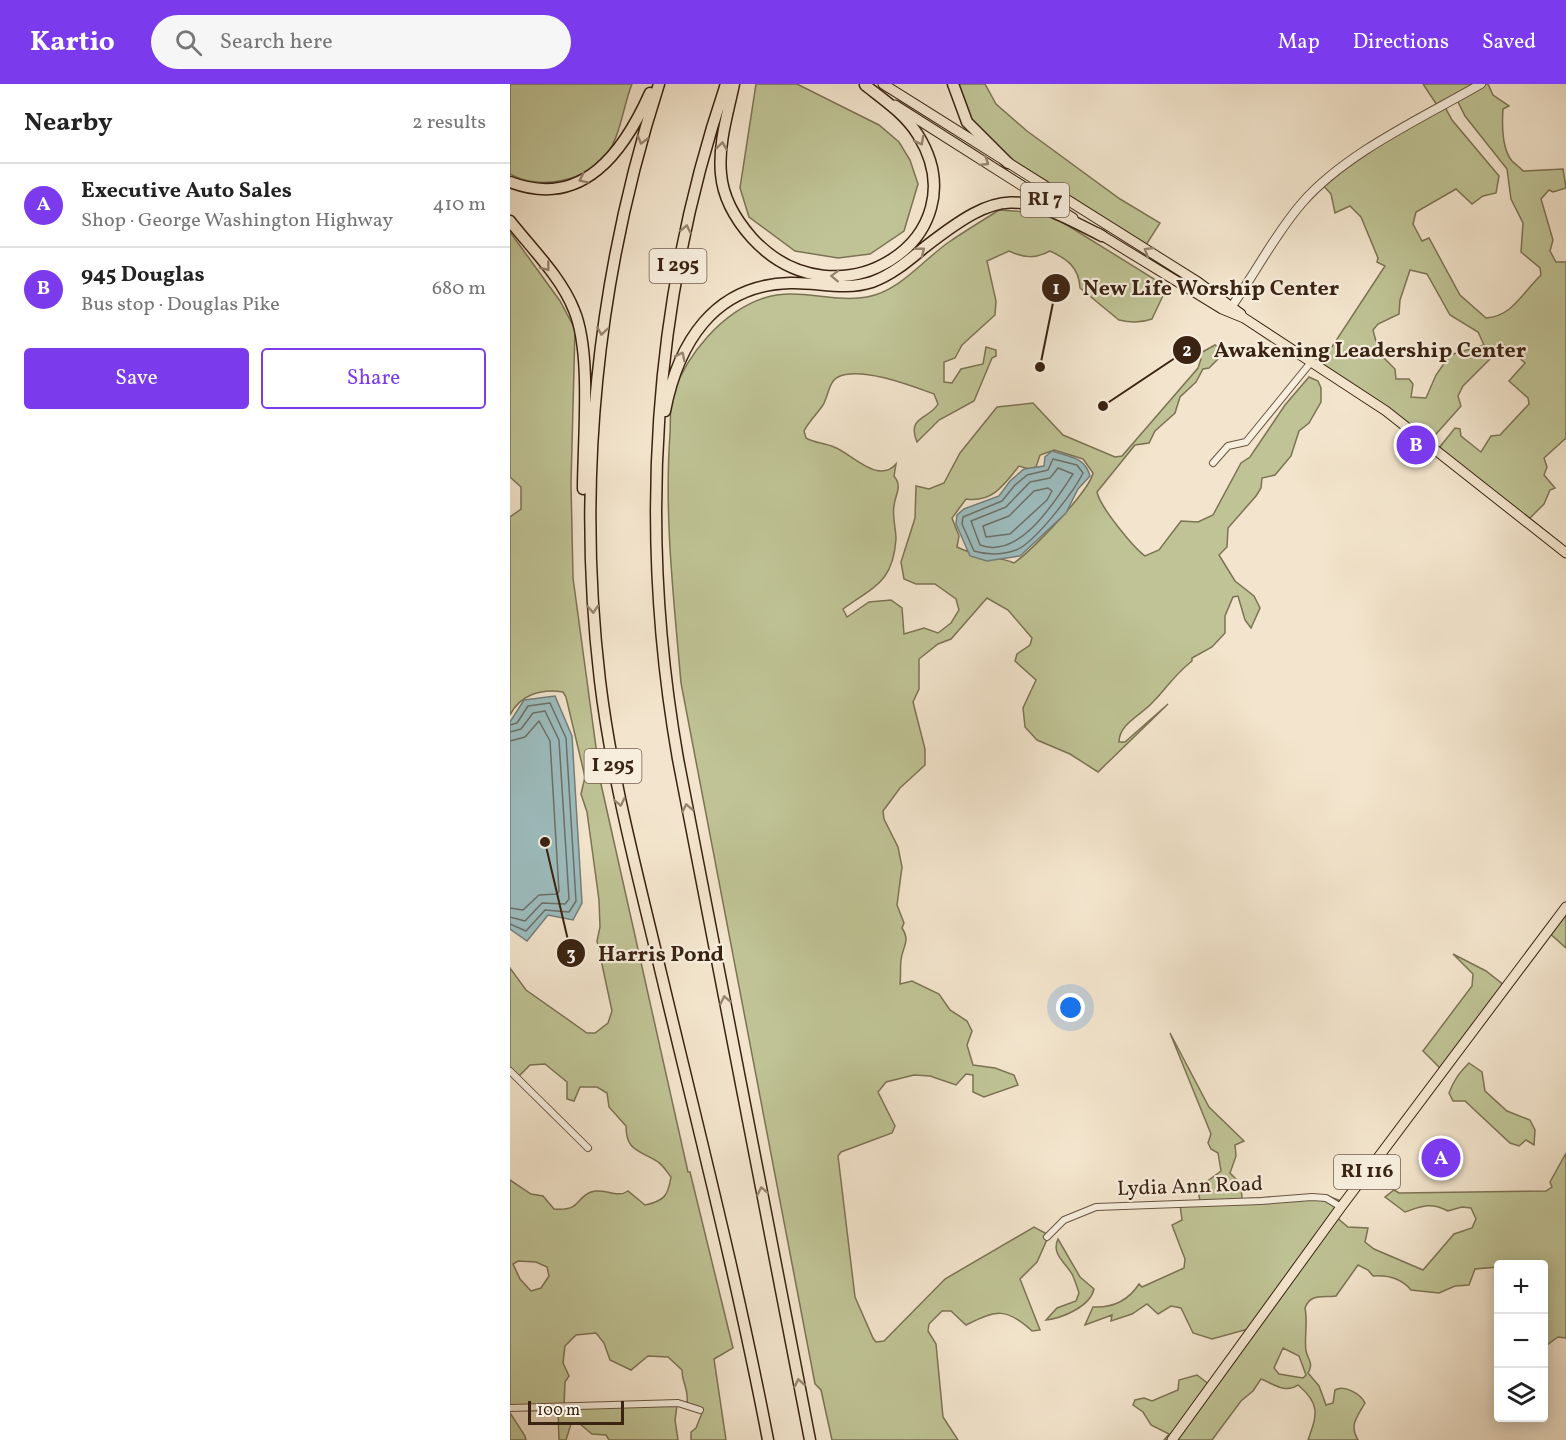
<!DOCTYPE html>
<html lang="en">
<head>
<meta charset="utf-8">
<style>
	:root { --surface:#fff; --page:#f6f6f6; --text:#222; --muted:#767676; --line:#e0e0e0; --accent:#7c3aed }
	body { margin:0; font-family:Vollkorn,serif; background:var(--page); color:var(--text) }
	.controls { position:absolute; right:18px; bottom:18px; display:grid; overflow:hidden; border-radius:6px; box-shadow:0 3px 15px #0003 }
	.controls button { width:54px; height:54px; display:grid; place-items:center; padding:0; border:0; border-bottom:2px solid var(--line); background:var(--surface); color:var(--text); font:30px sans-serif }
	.scale { position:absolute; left:18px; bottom:15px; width:96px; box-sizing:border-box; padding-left:6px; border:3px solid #3a2312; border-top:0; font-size:16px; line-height:21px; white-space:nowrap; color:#3a2312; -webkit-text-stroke:4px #f7eede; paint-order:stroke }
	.you { position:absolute; left:561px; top:924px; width:21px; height:21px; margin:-15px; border:4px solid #fff; border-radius:50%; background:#1a73e8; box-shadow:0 0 0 9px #1a73e833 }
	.badge { display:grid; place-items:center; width:39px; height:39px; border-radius:50%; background:var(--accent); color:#fff; font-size:20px; font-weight:700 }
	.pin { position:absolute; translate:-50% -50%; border:3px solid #fff; box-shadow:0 2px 6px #0006 }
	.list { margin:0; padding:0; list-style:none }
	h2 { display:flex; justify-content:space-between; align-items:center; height:78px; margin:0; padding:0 24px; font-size:26px }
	h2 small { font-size:20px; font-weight:400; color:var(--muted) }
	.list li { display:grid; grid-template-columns:39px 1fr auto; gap:18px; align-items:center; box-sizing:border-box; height:84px; padding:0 24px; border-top:2px solid var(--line) }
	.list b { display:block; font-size:22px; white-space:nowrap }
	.list p { margin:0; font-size:20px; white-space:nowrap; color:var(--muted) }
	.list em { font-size:20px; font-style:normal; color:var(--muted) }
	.actions { display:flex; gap:12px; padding:18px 24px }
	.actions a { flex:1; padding:14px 0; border:2px solid var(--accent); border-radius:6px; text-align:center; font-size:21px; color:var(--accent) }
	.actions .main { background:var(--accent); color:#fff }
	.icon { flex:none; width:33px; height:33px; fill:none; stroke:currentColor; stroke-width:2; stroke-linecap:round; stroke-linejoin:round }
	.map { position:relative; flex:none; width:1056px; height:1356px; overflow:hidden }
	header { display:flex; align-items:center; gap:36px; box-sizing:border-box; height:84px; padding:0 30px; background:var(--accent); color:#fff }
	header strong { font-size:28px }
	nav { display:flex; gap:33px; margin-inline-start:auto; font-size:21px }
	.search { width:420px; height:54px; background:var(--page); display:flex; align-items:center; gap:15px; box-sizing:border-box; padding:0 21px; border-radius:33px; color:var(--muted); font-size:22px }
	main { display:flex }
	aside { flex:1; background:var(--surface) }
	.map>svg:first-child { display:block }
	.green { fill:#bfc395; stroke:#7c7354; stroke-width:1.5; fill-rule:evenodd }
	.water { fill:#9dbdbf; stroke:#757f7a; stroke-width:1.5 }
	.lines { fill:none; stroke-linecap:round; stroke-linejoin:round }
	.shore { stroke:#6c7068; stroke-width:1.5 }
	.minor-casing { stroke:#685441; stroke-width:8 }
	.tertiary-casing { stroke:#685441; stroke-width:10 }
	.primary-casing { stroke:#3a2312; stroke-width:11 }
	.motorway-casing { stroke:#3a2312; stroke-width:13 }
	.minor { stroke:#f7eede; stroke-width:6 }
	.tertiary { stroke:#f7eede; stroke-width:8 }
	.primary { stroke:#f3e5cd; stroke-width:9 }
	.motorway { stroke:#f3e5cd; stroke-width:10 }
	.oneway { stroke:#968470 }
	.labels { text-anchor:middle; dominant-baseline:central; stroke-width:4.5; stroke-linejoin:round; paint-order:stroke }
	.shield { fill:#f7eede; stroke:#73604f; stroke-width:1.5 }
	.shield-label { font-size:20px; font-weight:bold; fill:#3a2312 }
	.street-label { font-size:21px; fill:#3a2312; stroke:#f7eede }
	.leader { fill:none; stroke:#3a2312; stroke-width:2 }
	.callout-dot { fill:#3a2312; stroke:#f7eede; stroke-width:2 }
	.mark-label { font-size:18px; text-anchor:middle; font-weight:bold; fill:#fff }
	.callout-label { font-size:22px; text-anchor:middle; font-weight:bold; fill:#3a2312; stroke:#f7eede; stroke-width:4.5; stroke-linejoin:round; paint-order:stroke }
</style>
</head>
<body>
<header>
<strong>Kartio</strong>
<div class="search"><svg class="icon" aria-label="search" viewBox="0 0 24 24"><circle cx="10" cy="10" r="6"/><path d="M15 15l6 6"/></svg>Search here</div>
<nav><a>Map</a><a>Directions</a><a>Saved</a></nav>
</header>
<main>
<aside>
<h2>Nearby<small>2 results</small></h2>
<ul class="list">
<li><span class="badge">A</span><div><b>Executive Auto Sales</b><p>Shop · George Washington Highway</p></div><em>410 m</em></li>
<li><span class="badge">B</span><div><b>945 Douglas</b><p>Bus stop · Douglas Pike</p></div><em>680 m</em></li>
</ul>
<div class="actions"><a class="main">Save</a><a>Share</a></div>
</aside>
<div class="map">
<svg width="1056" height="1356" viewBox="0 0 1056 1356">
	<rect width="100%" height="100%" fill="#f3e5cd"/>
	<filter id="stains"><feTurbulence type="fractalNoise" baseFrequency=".00333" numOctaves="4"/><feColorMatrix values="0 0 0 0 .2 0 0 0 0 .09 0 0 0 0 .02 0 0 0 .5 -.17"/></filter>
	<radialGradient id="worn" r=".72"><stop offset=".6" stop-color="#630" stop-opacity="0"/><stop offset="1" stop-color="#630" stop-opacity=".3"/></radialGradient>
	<!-- green -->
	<path class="green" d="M0,0H122C113,22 111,51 97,70C78,97 28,107 0,90Z
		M246,0H287L369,41L389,58L400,76L408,100L394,147L360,170L328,174L285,167L239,133L230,104Z
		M445,0H475L486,20L517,47L610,115L650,139L636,161L484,64L467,50Z
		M913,0H978L983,11L999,22L993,25C992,40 992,65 1002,77C1006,81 1010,83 1013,87L1053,85L1056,104L1043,108L1039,106L1031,115L1043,156L1040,167L1046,178H1056V354L1034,374L1037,383L1034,391L1045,404L1040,406L1034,420L1018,436L929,364L945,344L950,345L951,352L971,368L981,352L990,351L1019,320L1018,314L999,297L1015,279L994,261L953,302L948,312L951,322L919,358L810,281L875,182L867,178L868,174L851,133L840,122L825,129L821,110L812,100L827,87L929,24ZM947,16L955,32L997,85L1001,115L1013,139L1011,168L1030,184L1031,191C1012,209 1003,232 976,234L950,211L919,154L912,157L903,140L906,128L946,105L962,120L973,112L986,109L989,92L942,36L935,23ZM900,186L917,190L940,231L968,248L974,261L940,271L926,291L916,314L901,313L903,300L899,295H886L885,285L869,269L863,246L868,240L889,230L890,216Z
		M489,126L531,129L552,138L657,203L642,235C631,239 621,239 609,236L570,204C569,183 557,175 540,167C525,175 514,174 499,167L477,177L486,217L485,231L452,261L445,274L434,278V298L442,299L451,285L473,280L476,263L486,266V272L482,274L464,317L429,336L407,358C396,332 420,335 428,320L424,310C402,302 351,282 328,293C319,297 318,313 313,321C307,330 299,337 294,347L296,354C305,359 314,359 324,363C341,369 368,401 386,380L384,392C393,403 385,410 384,422C382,433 386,444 386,455C383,498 365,502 333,525L337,533L359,518L381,516L392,524L394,550L414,544L428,549L441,539L449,526L446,515L425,500H406L394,495L391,478L405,434L406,402L419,405L434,399L450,369L487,323L523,319L553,351L605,373L612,372L688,284L691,275L687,271L705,261L716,269L718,274L710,273L699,284L693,285L686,298L670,313L665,329L645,347L639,359L625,361L587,408C590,423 623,463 635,472L649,466L671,437L688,438L703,431L731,379L740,373L775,321L799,293L808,297L811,304V318L799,339L789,347L781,372L765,391L752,394L751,404L746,412L718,444L717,463L709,471L725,497L744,512L750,524L741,544L735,536L728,512L723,513L715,532V549L702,563L682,574V577C663,592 657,604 642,619C631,631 609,640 609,658H615L658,620L588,688L560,670L527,656L515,643L513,624L526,596L505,577L507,570L520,561L522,554L498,526L477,514L441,555L428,560L409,575V605L403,618L415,665V681L390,704L373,727L374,735L388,763L392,783L387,821L394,839L392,844C401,858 392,863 391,876C390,884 391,892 390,900L402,897L429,910L440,926L457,937L462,947L457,961L463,981L485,984L504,991L508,1001L474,1013L463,1008V991L456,990L446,1001L420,992L404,991L376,998L368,1008L385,1042L382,1049L331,1068L328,1072L345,1213L363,1254L366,1258L374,1257L435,1195L524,1143L539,1151L527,1178L510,1195L530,1246L522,1247C496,1223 486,1226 456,1241L441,1227H432L419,1240L418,1247L426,1260L433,1333L448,1356H322L311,1306L305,1300L171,599C164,517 154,433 160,350C161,338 159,322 163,310C177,270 212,228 254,214C287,203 323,219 357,213C390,207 413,176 439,158C455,147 472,137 489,126ZM544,366L573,375L583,389C579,408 521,467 504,479C488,472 465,473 447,463L449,452L442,434L456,415C482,419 494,401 509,382L519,385L526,383L530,371Z
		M0,148L50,217L65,245L61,400L63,494L91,700L178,1088H180L223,1264L204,1275L216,1356H181V1348L186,1344L192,1329L177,1319C179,1304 172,1300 172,1286L158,1273L138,1272L121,1286L100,1276L94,1259L86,1249L66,1251L55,1262L53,1279L59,1292L55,1298L54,1322L167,1321L165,1336L168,1356H99L96,1351L82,1350L70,1340H61L56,1356H49L48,1327L0,1326V1096L21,1110L33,1112L44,1125C72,1127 64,1115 81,1108C93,1103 107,1115 118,1107L135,1121C154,1117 158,1112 161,1093C157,1088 153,1081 148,1078C130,1066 116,1068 116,1042L99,1023L97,1009L87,1003H70L64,1017L57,1015V998L35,980L20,981L7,994L0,988V884L16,906L77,949H85L98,939L102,927L87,857L90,843L89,816L77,728L71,710L75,693L56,613L53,608C31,604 10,611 0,631V433L11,425V403L0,393ZM8,1177L26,1178L37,1183L39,1192L31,1204L21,1207L10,1195L3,1180Z
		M1056,822V864L1037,847Z
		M943,870L976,887L995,902L932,986L913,967L962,902L963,890Z
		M660,949L699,1023L734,1057L725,1061L726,1072L720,1089L731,1100L732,1115L815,1111L831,1117L825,1132L838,1143L858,1144L855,1158L864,1165L913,1186L944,1150L962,1144L966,1135L961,1124L952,1123L938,1127C921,1118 912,1122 895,1128L875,1113L884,1106L889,1109L1036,1107L1042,1103L1040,1098L1056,1069V1254L1048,1253L1034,1263V1180H988V1183L965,1185L959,1201L945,1202L929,1209L901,1206C891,1194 878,1191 863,1192L858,1186L848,1181L826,1212C813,1214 800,1209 795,1224C798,1238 794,1255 796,1267C798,1276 804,1279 798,1289L809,1302L816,1321L823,1319L825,1306C834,1301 850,1309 855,1319C847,1333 839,1341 848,1356H798C807,1331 811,1320 788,1301C775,1310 764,1300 751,1295L743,1307L731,1317L702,1356H654L659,1350L641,1341L633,1328L623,1321L625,1316L634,1314L642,1317L668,1306L669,1296L687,1291L700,1301L738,1245L702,1255L683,1249L671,1224L661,1222L648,1230L637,1220L622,1230L601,1237L602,1231L575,1241L583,1223C603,1224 618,1217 629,1200L632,1203L674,1184L675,1175L662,1141L672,1136L670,1121L690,1118L688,1104L711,1087L708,1069L701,1065L698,1059L701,1050ZM773,1264L789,1272L796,1291L793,1294L769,1290L764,1284Z
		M959,979L972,988L975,1007L997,1027L1020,1036L1025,1046L1024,1061L1016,1056L1009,1062L1000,1059L955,1017H943L939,1009C944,996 949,989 959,979Z
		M548,1155L570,1193L584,1205C580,1223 552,1234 536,1236L547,1224L566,1217L569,1209C567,1203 565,1196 562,1190C555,1178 541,1170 548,1155Z
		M0,1329L15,1352L16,1356H0Z"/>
	<!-- water -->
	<path class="water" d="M542,367C560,373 575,373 580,392L568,405L556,429L510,472L477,477L460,472L446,440L447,431L454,425L489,412L500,397L514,385L534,382L535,373Z
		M45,612L62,652L72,819L63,836L38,831L17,857L0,845V638L14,616Z"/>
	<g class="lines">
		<!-- shore -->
		<path class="shore" d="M543,375L567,381L573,389C564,407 525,459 506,466C492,471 477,471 464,467L452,440L453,433L492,417L505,401L517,391L538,386Z
			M548,384L563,390C545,417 510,476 470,461L461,437L496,423L520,398L540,394Z
			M538,404L542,407L537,416L500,450L476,453L473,442L499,432L524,407Z
			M0,641L7,639L18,622L40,619L56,654L66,817L59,828L35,826L16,847L0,840
			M0,648L11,645L23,629L35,627L49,656L59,815L55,820L32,819L15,837L0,833
			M0,657L15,653L29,637L40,657L49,807L47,810L29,811L13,826L0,824"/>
		<defs>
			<path id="minor" d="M703,379L718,362L736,358L802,277
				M0,987L78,1064
				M537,1153L554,1136L586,1123L751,1117L802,1113L816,1114L831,1123
				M0,1324L168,1319L190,1326"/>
			<path id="tertiary" d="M722,222C746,188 765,150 792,119C835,69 914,33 971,0"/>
			<path id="primary" d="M373,0L688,198L731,230
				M385,21L563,134
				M588,149L712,225L734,234L876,327L1056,469
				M662,1356L831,1123L1056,823"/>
			<path id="motorway" d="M149,0C87,193 66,396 90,597C102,696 128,792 151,889C188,1044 228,1199 258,1356
				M216,0C142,218 128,448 168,675L300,1356
				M224,0C218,29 208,60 211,90C213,114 226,136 242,154C327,247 472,154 408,51C395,30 374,16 355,1
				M443,0L457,38L498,79
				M0,98C73,126 114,67 140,9
				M0,137C22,165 51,193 64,226C82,268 73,357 73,405
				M155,327C168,260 203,201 280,199C308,198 334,207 362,198C382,191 398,177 415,163C492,103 507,108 592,152"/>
		</defs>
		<!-- minor casing -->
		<use href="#minor" class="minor-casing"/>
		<!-- tertiary casing -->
		<use href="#tertiary" class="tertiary-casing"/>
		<!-- primary casing -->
		<use href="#primary" class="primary-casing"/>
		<!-- motorway casing -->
		<use href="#motorway" class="motorway-casing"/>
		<!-- minor -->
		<use href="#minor" class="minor"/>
		<!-- tertiary -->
		<use href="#tertiary" class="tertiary"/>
		<!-- primary -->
		<use href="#primary" class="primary"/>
		<!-- motorway -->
		<use href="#motorway" class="motorway"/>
	</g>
	<!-- one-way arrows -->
	<defs><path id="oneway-chevron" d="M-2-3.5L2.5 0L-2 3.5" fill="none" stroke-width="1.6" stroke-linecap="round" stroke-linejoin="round" transform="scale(1.5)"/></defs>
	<g class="oneway">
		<use href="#oneway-chevron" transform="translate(132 56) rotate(106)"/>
		<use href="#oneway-chevron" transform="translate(410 57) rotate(62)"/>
		<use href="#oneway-chevron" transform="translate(212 62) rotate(-82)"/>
		<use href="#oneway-chevron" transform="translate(475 78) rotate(32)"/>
		<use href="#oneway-chevron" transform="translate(73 95) rotate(154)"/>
		<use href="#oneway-chevron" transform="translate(176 145) rotate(-78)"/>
		<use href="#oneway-chevron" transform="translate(411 167) rotate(-38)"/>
		<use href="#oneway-chevron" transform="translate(638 167) rotate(-149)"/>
		<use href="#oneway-chevron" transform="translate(36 183) rotate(52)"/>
		<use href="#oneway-chevron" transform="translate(325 192) rotate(-178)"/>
		<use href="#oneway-chevron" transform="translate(92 247) rotate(98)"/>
		<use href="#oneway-chevron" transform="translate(171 272) rotate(-64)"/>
		<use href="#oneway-chevron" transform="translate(83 525) rotate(86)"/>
		<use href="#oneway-chevron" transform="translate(110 718) rotate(78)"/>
		<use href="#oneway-chevron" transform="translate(177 724) rotate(-101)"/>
		<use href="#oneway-chevron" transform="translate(215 916) rotate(-101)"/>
		<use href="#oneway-chevron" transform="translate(252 1107) rotate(-101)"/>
		<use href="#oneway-chevron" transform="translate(289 1299) rotate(-101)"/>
	</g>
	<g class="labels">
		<!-- shield labels -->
		<g class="shield">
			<rect x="511" y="99" width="48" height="34" rx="4.5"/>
			<rect x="139.5" y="165" width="57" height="34" rx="4.5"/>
			<rect x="74.5" y="665" width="57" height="34" rx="4.5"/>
			<rect x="824" y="1071" width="66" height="34" rx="4.5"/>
		</g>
		<g class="shield-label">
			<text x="535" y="116">RI 7</text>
			<text x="168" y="182">I 295</text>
			<text x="103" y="682">I 295</text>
			<text x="857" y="1088">RI 116</text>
		</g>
		<!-- street labels -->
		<g class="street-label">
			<text transform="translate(680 1103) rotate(-2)">Lydia Ann Road</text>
		</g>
	</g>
	<!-- callouts -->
	<path class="leader" d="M530 283L546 204M593 322L677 266M35 758L61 869"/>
	<g class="callout-dot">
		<circle cx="530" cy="283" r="6"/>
		<circle cx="593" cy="322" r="6"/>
		<circle cx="35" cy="758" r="6"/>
		<circle cx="546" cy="204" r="15"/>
		<circle cx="677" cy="266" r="15"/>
		<circle cx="61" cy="869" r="15"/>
	</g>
	<g class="mark-label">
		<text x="546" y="210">1</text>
		<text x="677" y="272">2</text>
		<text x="61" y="876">3</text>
	</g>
	<g class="callout-label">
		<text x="701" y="211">New Life Worship Center</text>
		<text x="860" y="273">Awakening Leadership Center</text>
		<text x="151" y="877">Harris Pond</text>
	</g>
	<rect width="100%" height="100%" filter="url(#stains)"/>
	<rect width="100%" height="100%" fill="url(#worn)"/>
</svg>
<div class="controls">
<button>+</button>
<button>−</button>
<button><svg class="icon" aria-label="layers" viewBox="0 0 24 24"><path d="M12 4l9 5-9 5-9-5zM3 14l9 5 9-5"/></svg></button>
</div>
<div class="scale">100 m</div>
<div class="you"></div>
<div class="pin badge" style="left:931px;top:1074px">A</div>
<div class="pin badge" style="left:906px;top:361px">B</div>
</div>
</main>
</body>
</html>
